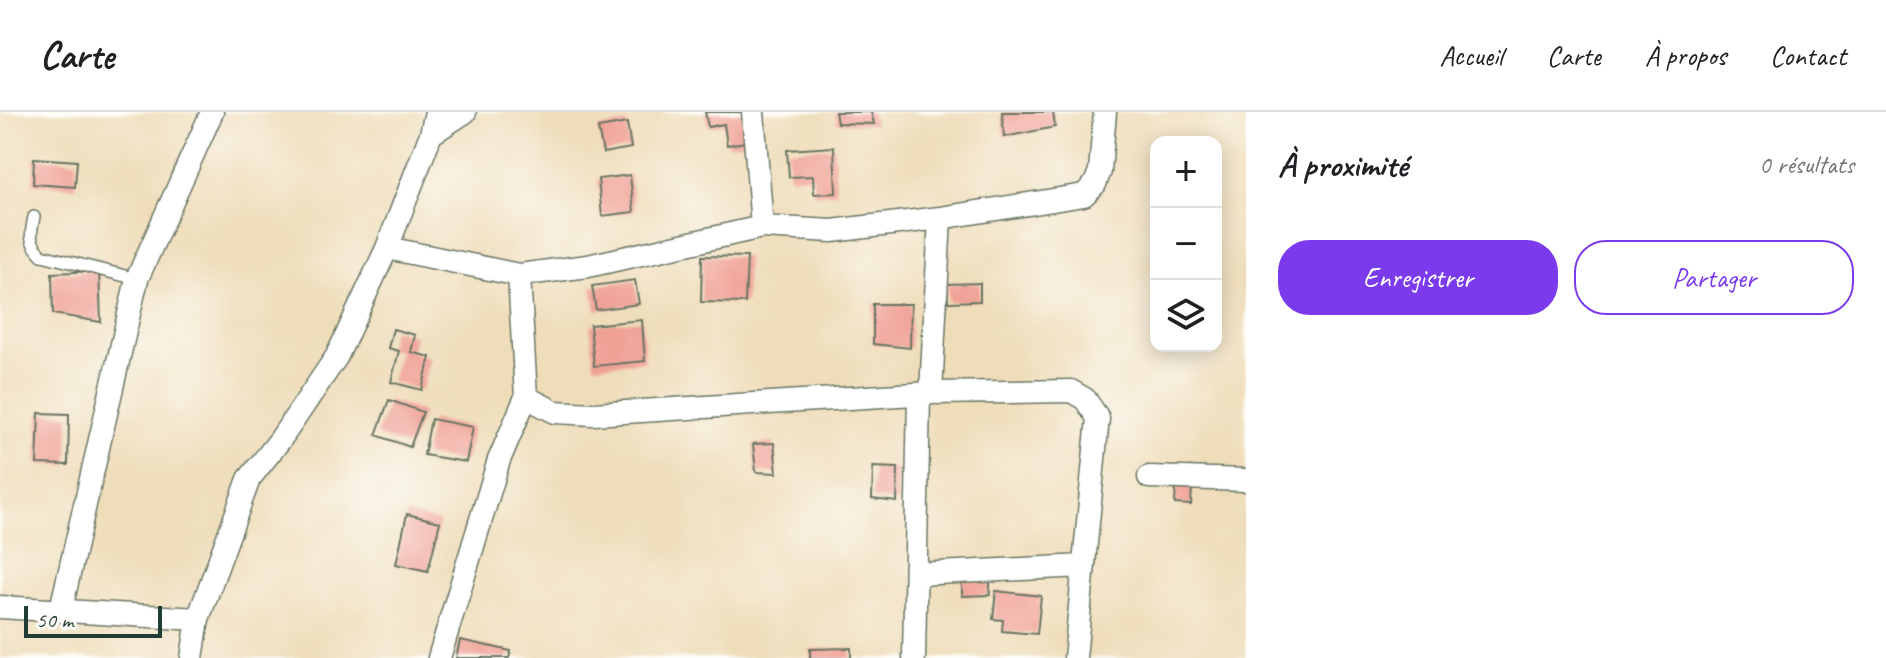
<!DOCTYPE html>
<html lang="fr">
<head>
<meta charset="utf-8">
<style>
	:root { --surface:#fff; --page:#f2f2f2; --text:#202124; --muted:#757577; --line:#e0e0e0; --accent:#7c3aed }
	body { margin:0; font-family:Caveat,sans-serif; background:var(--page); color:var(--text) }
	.controls { position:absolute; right:24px; top:24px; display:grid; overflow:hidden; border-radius:16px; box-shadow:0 4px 20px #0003 }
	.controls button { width:72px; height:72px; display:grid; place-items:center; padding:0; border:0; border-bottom:2px solid var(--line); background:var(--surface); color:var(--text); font:40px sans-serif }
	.scale { position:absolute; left:24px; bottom:20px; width:138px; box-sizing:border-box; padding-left:8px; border:4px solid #1f3d34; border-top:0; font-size:22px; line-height:28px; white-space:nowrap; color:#1f3d34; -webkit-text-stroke:6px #fdfcf7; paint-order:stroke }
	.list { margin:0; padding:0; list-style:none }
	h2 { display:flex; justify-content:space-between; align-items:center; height:104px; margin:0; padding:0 32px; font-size:34px }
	h2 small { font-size:26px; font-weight:400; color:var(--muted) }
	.actions { display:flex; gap:16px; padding:24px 32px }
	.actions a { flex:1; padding:18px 0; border:2px solid var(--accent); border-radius:32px; text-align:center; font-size:28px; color:var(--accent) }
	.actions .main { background:var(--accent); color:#fff }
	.icon { flex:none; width:44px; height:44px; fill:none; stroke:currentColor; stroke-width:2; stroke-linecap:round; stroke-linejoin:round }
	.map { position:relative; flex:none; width:1246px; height:546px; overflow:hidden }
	header { display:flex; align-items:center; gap:48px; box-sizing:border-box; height:112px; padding:0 40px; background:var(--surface); border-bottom:2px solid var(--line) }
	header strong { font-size:38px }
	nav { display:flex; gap:44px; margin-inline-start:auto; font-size:28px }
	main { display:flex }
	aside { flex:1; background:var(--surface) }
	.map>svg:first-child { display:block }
	.building { fill:#f0a196 }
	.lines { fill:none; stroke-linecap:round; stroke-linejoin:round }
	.service-casing { stroke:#687563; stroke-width:14 }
	.minor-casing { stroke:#687563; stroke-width:25 }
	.service { stroke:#fff; stroke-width:11 }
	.minor { stroke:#fff; stroke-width:22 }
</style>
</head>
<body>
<header>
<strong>Carte</strong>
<nav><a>Accueil</a><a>Carte</a><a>À propos</a><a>Contact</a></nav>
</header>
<main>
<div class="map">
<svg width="1246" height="546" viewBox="0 0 1246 546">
	<rect width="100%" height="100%" fill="#fdfcf7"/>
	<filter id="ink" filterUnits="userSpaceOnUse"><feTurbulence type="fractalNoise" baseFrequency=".0125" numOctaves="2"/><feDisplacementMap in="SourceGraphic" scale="16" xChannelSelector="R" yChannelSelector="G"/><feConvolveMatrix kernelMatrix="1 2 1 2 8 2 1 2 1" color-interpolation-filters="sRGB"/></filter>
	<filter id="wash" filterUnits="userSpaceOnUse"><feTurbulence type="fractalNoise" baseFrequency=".006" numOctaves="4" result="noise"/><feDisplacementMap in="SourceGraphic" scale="32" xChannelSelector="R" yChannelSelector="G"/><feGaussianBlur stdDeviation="1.8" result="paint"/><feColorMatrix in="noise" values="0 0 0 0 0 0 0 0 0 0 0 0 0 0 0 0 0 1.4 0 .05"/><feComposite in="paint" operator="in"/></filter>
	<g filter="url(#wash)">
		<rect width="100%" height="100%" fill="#efddba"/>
		<g id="blocks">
			<!-- building -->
			<path class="building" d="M705,0H747L752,29L727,33L724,12L708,15Z
				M835,0H871L874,12L837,11Z
				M1002,0H1053L1055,15L1004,25Z
				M627,11L631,36L603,41L598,16Z
				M834,35L836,81L814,82L813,64L789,65L787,38Z
				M34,46L77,49L75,75L33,72Z
				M630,63L634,100L602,104L598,67Z
				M702,144L747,145L745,191L701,190Z
				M99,159L101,210L53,202L52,161Z
				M635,168L639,192L596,198L592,174Z
				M980,171V189L948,190L947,172Z
				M873,192H911L910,236L873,232Z
				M642,208L645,249L594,254L590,213Z
				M393,217L415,223L411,240L430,245L422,278L391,270L399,239L388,236Z
				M389,288L423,300L410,335L376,323Z
				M39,301L69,302L68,353L37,352Z
				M431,307L473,315L466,350L424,343Z
				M774,331L777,361L756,360L753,332Z
				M873,355L898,356L897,390L872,387Z
				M1176,373L1192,374L1191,393L1175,392Z
				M407,402L440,410L428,459L396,452Z
				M990,467V483L962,484V468Z
				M996,479L1041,484L1037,522L1002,519L1003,508L993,507Z
				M460,528L511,539L509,546H456Z
				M851,536V546H810V537Z"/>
		</g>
	</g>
	<g filter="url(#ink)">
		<use href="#blocks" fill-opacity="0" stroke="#687563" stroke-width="2"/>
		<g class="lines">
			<defs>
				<path id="service" d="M34,105C30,123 29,130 42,143L137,167"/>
				<path id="minor" d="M753,0L762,115
					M431,22L465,0
					M387,136L519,163L588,154L762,115L832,119L940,106L1084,83L1095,72L1100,59L1105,0
					M931,281L940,106
					M526,285L555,300L593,302L931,281L1071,279L1085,287L1098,306L1075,546
					M1149,365L1246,368
					M916,462L1084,454
					M0,495L198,507
					M61,497L137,167L212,0
					M192,546L198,507L249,367L280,328L337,244L387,136L431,22L436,0
					M439,546L499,348L526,285L519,163
					M914,546L919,282"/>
			</defs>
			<!-- service casing -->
			<use href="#service" class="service-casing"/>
			<!-- minor casing -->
			<use href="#minor" class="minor-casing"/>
			<!-- service -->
			<use href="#service" class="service"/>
			<!-- minor -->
			<use href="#minor" class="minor"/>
		</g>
	</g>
</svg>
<div class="controls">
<button>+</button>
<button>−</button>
<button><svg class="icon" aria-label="layers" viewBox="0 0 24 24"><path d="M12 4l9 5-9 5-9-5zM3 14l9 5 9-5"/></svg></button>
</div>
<div class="scale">50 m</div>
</div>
<aside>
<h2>À proximité<small>0 résultats</small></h2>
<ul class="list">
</ul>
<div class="actions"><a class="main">Enregistrer</a><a>Partager</a></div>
</aside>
</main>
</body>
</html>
